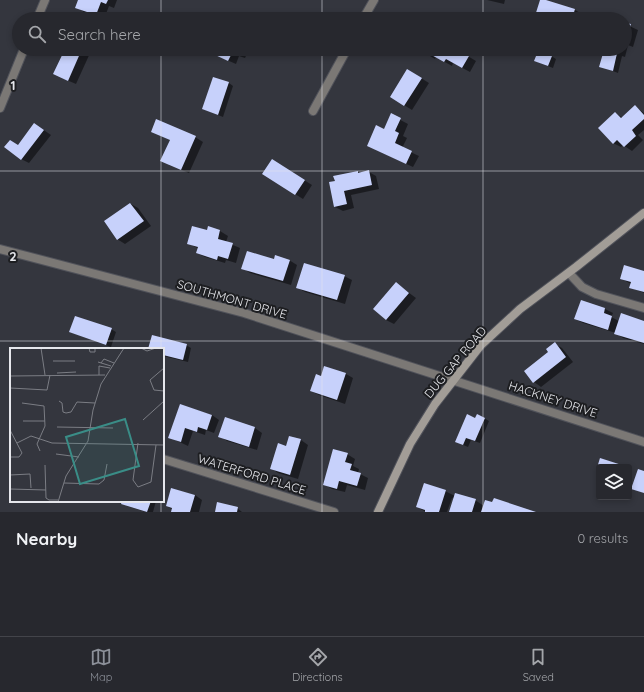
<!DOCTYPE html>
<html lang="en">
<head>
<meta charset="utf-8">
<style>
	:root { --surface:#27282e; --page:#2f3036; --text:#f1f3f6; --muted:#a4a6aa; --line:#43444a; --accent:#8c9099 }
	body { margin:0; font-family:Quicksand,sans-serif; background:var(--page); color:var(--text) }
	.controls { position:absolute; right:12px; bottom:12px; display:grid; overflow:hidden; border-radius:4px; box-shadow:0 2px 6px #0003 }
	.controls button { width:36px; height:36px; display:grid; place-items:center; padding:0; border:0; border-bottom:1px solid var(--line); background:var(--surface); color:var(--text); font:20px sans-serif }
	.list { margin:0; padding:0; list-style:none }
	h2 { display:flex; justify-content:space-between; align-items:center; height:52px; margin:0; padding:0 16px; font-size:17px }
	h2 small { font-size:13px; font-weight:400; color:var(--muted) }
	.icon { flex:none; width:22px; height:22px; fill:none; stroke:currentColor; stroke-width:2; stroke-linecap:round; stroke-linejoin:round }
	.map { position:relative; flex:none; width:644px; height:512px; overflow:hidden }
	.search { position:absolute; background:var(--surface); box-shadow:0 2px 6px #0003; left:12px; right:12px; top:12px; height:44px; display:flex; align-items:center; gap:10px; box-sizing:border-box; padding:0 14px; border-radius:22px; color:var(--muted); font-size:15px }
	.sheet { height:124px; background:var(--surface) }
	nav { display:flex; justify-content:space-around; align-items:center; box-sizing:border-box; height:56px; border-top:1px solid var(--line); background:var(--surface); font-size:11px; color:var(--muted) }
	nav a { display:grid; justify-items:center; gap:2px }
	nav .on { color:var(--accent) }
	.map>svg:first-child { display:block }
	.shadow { fill:#0007 }
	.building { fill:#c7d1fb }
	.lines { fill:none; stroke-linecap:round; stroke-linejoin:round }
	.street-casing { stroke:#50525a; stroke-width:10 }
	.secondary-casing { stroke:#50525a; stroke-width:10 }
	.street { stroke:#7b7875; stroke-width:8 }
	.secondary { stroke:#a29d97; stroke-width:8 }
	.grid { fill:none; stroke:#e6e7ec; stroke-width:1; stroke-opacity:0.55 }
	.labels { text-anchor:middle; dominant-baseline:central; stroke-width:4; stroke-linejoin:round; paint-order:stroke }
	.street-label { font-size:12px; fill:#e6e7ec; stroke:#1d1e21 }
	.inset-road { fill:none; stroke:#7b7d84; stroke-width:1 }
	.view { fill:#3a8d87; fill-opacity:0.15; stroke:#3a8d87; stroke-width:2 }
	.inset-edge { fill:none; stroke:#e6e7ec; stroke-width:2 }
	.grid-label { font-size:13px; text-anchor:middle; font-weight:bold; fill:#e6e7ec; stroke:#1d1e21; stroke-width:4; stroke-linejoin:round; paint-order:stroke }
</style>
</head>
<body>
<div class="map">
<svg width="644" height="512" viewBox="0 0 644 512">
	<rect width="100%" height="100%" fill="#34363e"/>
	<!-- shadow -->
	<path class="shadow" d="M79,0H117L114,8L109,6L104,19L84,12L77,7Z
		M487,0H505L504,4Z
		M541,0L575,10L582,14L581,19H535Z
		M625,24L638,30L633,47L628,45L625,57L622,56L618,73L600,66L605,51L617,55L612,51L613,49H625Z
		M66,49H87L91,51L76,84L62,78Z
		M214,49H249L245,58L239,56L236,64L220,57Z
		M418,49H456L476,61L470,72L453,63L452,66L436,57L435,59Z
		M551,56L556,59L553,68L535,61Z
		M408,70L429,83L412,110L391,97Z
		M229,83L233,86L223,117L203,109Z
		M635,107L644,113V130L638,135L643,140L632,151L623,145L621,147L613,143L615,113L623,118Z
		M391,115L408,124L403,136L407,138L402,148L419,156L413,167L376,150Z
		M35,124L51,135L29,163L21,159L18,146Z
		M160,135L195,137L203,142L189,173L169,165L171,140Z
		M280,165L312,185L303,199L295,194Z
		M358,172L360,173L369,172L376,176L379,189L351,195L354,208L343,211L335,207L336,182Z
		M131,204L138,208L151,226L125,244L117,239Z
		M209,228L220,231L228,236L226,242L240,248L236,263L226,260L225,263L205,257L197,253L199,249L188,243L207,231Z
		M275,260H289L297,265L291,285L250,273L243,268Z
		M644,272V293L630,287L631,284L622,279Z
		M344,276L352,280L345,304L305,292L298,288Z
		M397,284L416,298L394,324L386,320L375,309Z
		M581,301L605,309L613,313L611,317L619,321L644,322V344L623,338L616,333L583,323L575,319Z
		M111,329L116,332L111,347L70,332Z
		M555,344L562,348L573,362L541,387L534,382Z
		M186,345L191,348L188,362L163,356V349H149Z
		M325,367L346,374L353,378L345,404L319,395L311,391L321,377Z
		M180,405L212,415L219,420L214,433L206,430L205,435L193,431L188,446L169,437Z
		M484,418L489,421L480,443L471,440L468,447L461,444L476,419Z
		M225,419L255,428L262,433L257,450L227,441L220,436Z
		M290,437L301,440L308,445L298,479L278,473L271,468L287,447Z
		M347,454L355,459L353,466L359,469L358,473L368,478L365,490L347,485L345,492L332,489L324,484Z
		M172,489L195,495L202,500L199,512H172L173,510L167,506Z
		M445,491L455,496L475,500L484,506L534,512H450L454,499L452,498L447,512H426L417,507Z
		M123,501H156L153,512H146L127,506Z
		M237,508L242,512H216Z"/>
	<!-- building -->
	<path class="building" d="M78,0H108L106,4L101,2L96,15L75,8Z
		M540,0H546L575,9L572,19H534Z
		M590,12L612,19H587Z
		M625,23L631,24L625,43Z
		M65,49H82L68,81L53,74Z
		M213,49H240L237,55L232,53L228,61L211,53Z
		M416,49H458L469,56L462,68L446,59L444,62L428,53L427,56Z
		M612,49H618L613,71L599,67L604,50L611,52Z
		M538,51L552,56L548,66L534,61Z
		M407,69L422,78L404,106L390,97Z
		M213,77L229,82L218,115L202,109Z
		M635,105L644,115V119L632,130L636,136L624,147L617,140L613,144L598,128L615,112L621,118Z
		M391,113L401,118L395,131L399,133L395,143L412,151L406,164L367,146L376,125L384,129Z
		M156,119L196,136L181,170L160,161L170,140L151,132Z
		M34,123L44,130L21,160L4,147L10,140L18,145Z
		M272,159L305,180L295,195L262,174Z
		M369,170L372,185L344,191L347,204L334,207L329,182L335,181L333,176L358,171V173Z
		M130,203L144,221L117,240L104,221Z
		M192,226L207,230L208,226L220,230L218,239L233,243L228,259L218,256L217,260L196,253L198,247L187,244Z
		M247,251L274,259L275,255L290,260L283,281L241,269Z
		M304,263L345,275L337,300L296,288Z
		M624,265L644,271V292L629,288L631,282L620,279Z
		M396,282L409,293L386,320L373,309Z
		M581,300L605,308L604,313L612,316L608,330L574,319Z
		M621,313L644,321V343L614,334Z
		M75,316L112,328L106,345L69,332Z
		M152,335L187,344L183,360L163,355V349H148Z
		M555,342L566,357L533,383L524,371L548,352L546,349Z
		M324,366L346,373L337,400L310,391L316,374L321,376Z
		M180,404L212,415L207,430L198,427L197,432L185,428L181,442L168,438Z
		M467,414L475,418L477,414L485,418L475,441L466,438L463,445L455,442Z
		M225,417L255,427L249,447L218,437Z
		M289,436L301,439L290,475L270,469L278,443L286,446Z
		M333,449L348,453L345,462L352,464L350,470L361,473L357,486L339,481L337,489L323,485Z
		M600,458L628,467H599V472L596,471Z
		M638,469L644,471V493L631,489Z
		M424,483L446,490L439,512H425V510L416,507Z
		M171,488L195,495L190,512H171L172,508L166,506Z
		M455,493L476,499L472,512H449Z
		M494,498L536,512H481L485,500L492,502Z
		M122,501H151L147,512L121,504Z
		M217,502L238,507L237,512H215Z"/>
	<g class="lines">
		<defs>
			<path id="street" d="M37,19L45,0
				M363,19L374,0
				M0,108L24,49
				M313,111L347,49
				M0,249L244,313L644,442
				M569,273L582,287L596,294L644,308
				M163,459L334,512"/>
			<path id="secondary" d="M378,512L410,444L435,404L481,345L520,309L576,267L644,213"/>
		</defs>
		<!-- street casing -->
		<use href="#street" class="street-casing"/>
		<!-- secondary casing -->
		<use href="#secondary" class="secondary-casing"/>
		<!-- street -->
		<use href="#street" class="street"/>
		<!-- secondary -->
		<use href="#secondary" class="secondary"/>
	</g>
	<!-- grid -->
	<path class="grid" d="M161,0V19M322,0V19M483,0V19M161,49V349M322,49V512M483,49V512M0,171H644M0,341H644M161,501V512"/>
	<g class="labels">
		<!-- street labels -->
		<g class="street-label">
			<text transform="translate(232 299) rotate(16)">SOUTHMONT DRIVE</text>
			<text transform="translate(455 362) rotate(-50)">DUG GAP ROAD</text>
			<text transform="translate(553 399) rotate(18)">HACKNEY DRIVE</text>
			<text transform="translate(252 474) rotate(17)">WATERFORD PLACE</text>
		</g>
	</g>
	<!-- overview -->
	<g transform="translate(10 348)">
		<rect width="154" height="154" fill="#34363e"/>
		<path class="inset-road" d="M31,0L35,27M79,0L80,4H85V0M131,0L137,3L146,0M43,13H65M88,14L101,18M91,15L94,11L104,15M154,20L140,32L144,42L154,43M47,25L66,24M89,27V18L100,20M0,28L95,27M0,40L37,42L40,27M49,53L52,55L53,64L56,65L61,64L67,54L85,55M12,55L34,58L35,78L27,96L30,103M133,72L154,53M13,73H35M47,79L103,80M0,82L12,105L9,109H0M7,95L21,88L42,95L154,97M128,95L123,132L128,139L141,134L146,97M46,106L69,109M35,117L36,150L39,152H48M0,127L20,126L21,140M54,135L89,136L94,132L97,116M0,141L36,142M48,154L56,128L78,93L83,62L91,36L114,0"/>
		<path class="view" d="M115,71L129,118L70,136L56,89Z"/>
		<rect width="154" height="154" class="inset-edge"/>
	</g>
	<g class="grid-label">
		<text x="13" y="90">1</text>
		<text x="13" y="261">2</text>
	</g>
</svg>
<div class="controls">
<button><svg class="icon" aria-label="layers" viewBox="0 0 24 24"><path d="M12 4l9 5-9 5-9-5zM3 14l9 5 9-5"/></svg></button>
</div>
<div class="search"><svg class="icon" aria-label="search" viewBox="0 0 24 24"><circle cx="10" cy="10" r="6"/><path d="M15 15l6 6"/></svg>Search here</div>
</div>
<section class="sheet">
<h2>Nearby<small>0 results</small></h2>
<ul class="list">
</ul>
</section>
<nav>
<a class="on"><svg class="icon" aria-label="map" viewBox="0 0 24 24"><path d="M3 6l6-2 6 2 6-2v14l-6 2-6-2-6 2zM9 4v14M15 6v14"/></svg>Map</a>
<a><svg class="icon" aria-label="directions" viewBox="0 0 24 24"><path d="M12 3l9 9-9 9-9-9zM9 14v-3h6M13 9l2 2-2 2"/></svg>Directions</a>
<a><svg class="icon" aria-label="saved" viewBox="0 0 24 24"><path d="M7 4h10v16l-5-4-5 4z"/></svg>Saved</a>
</nav>
</body>
</html>
